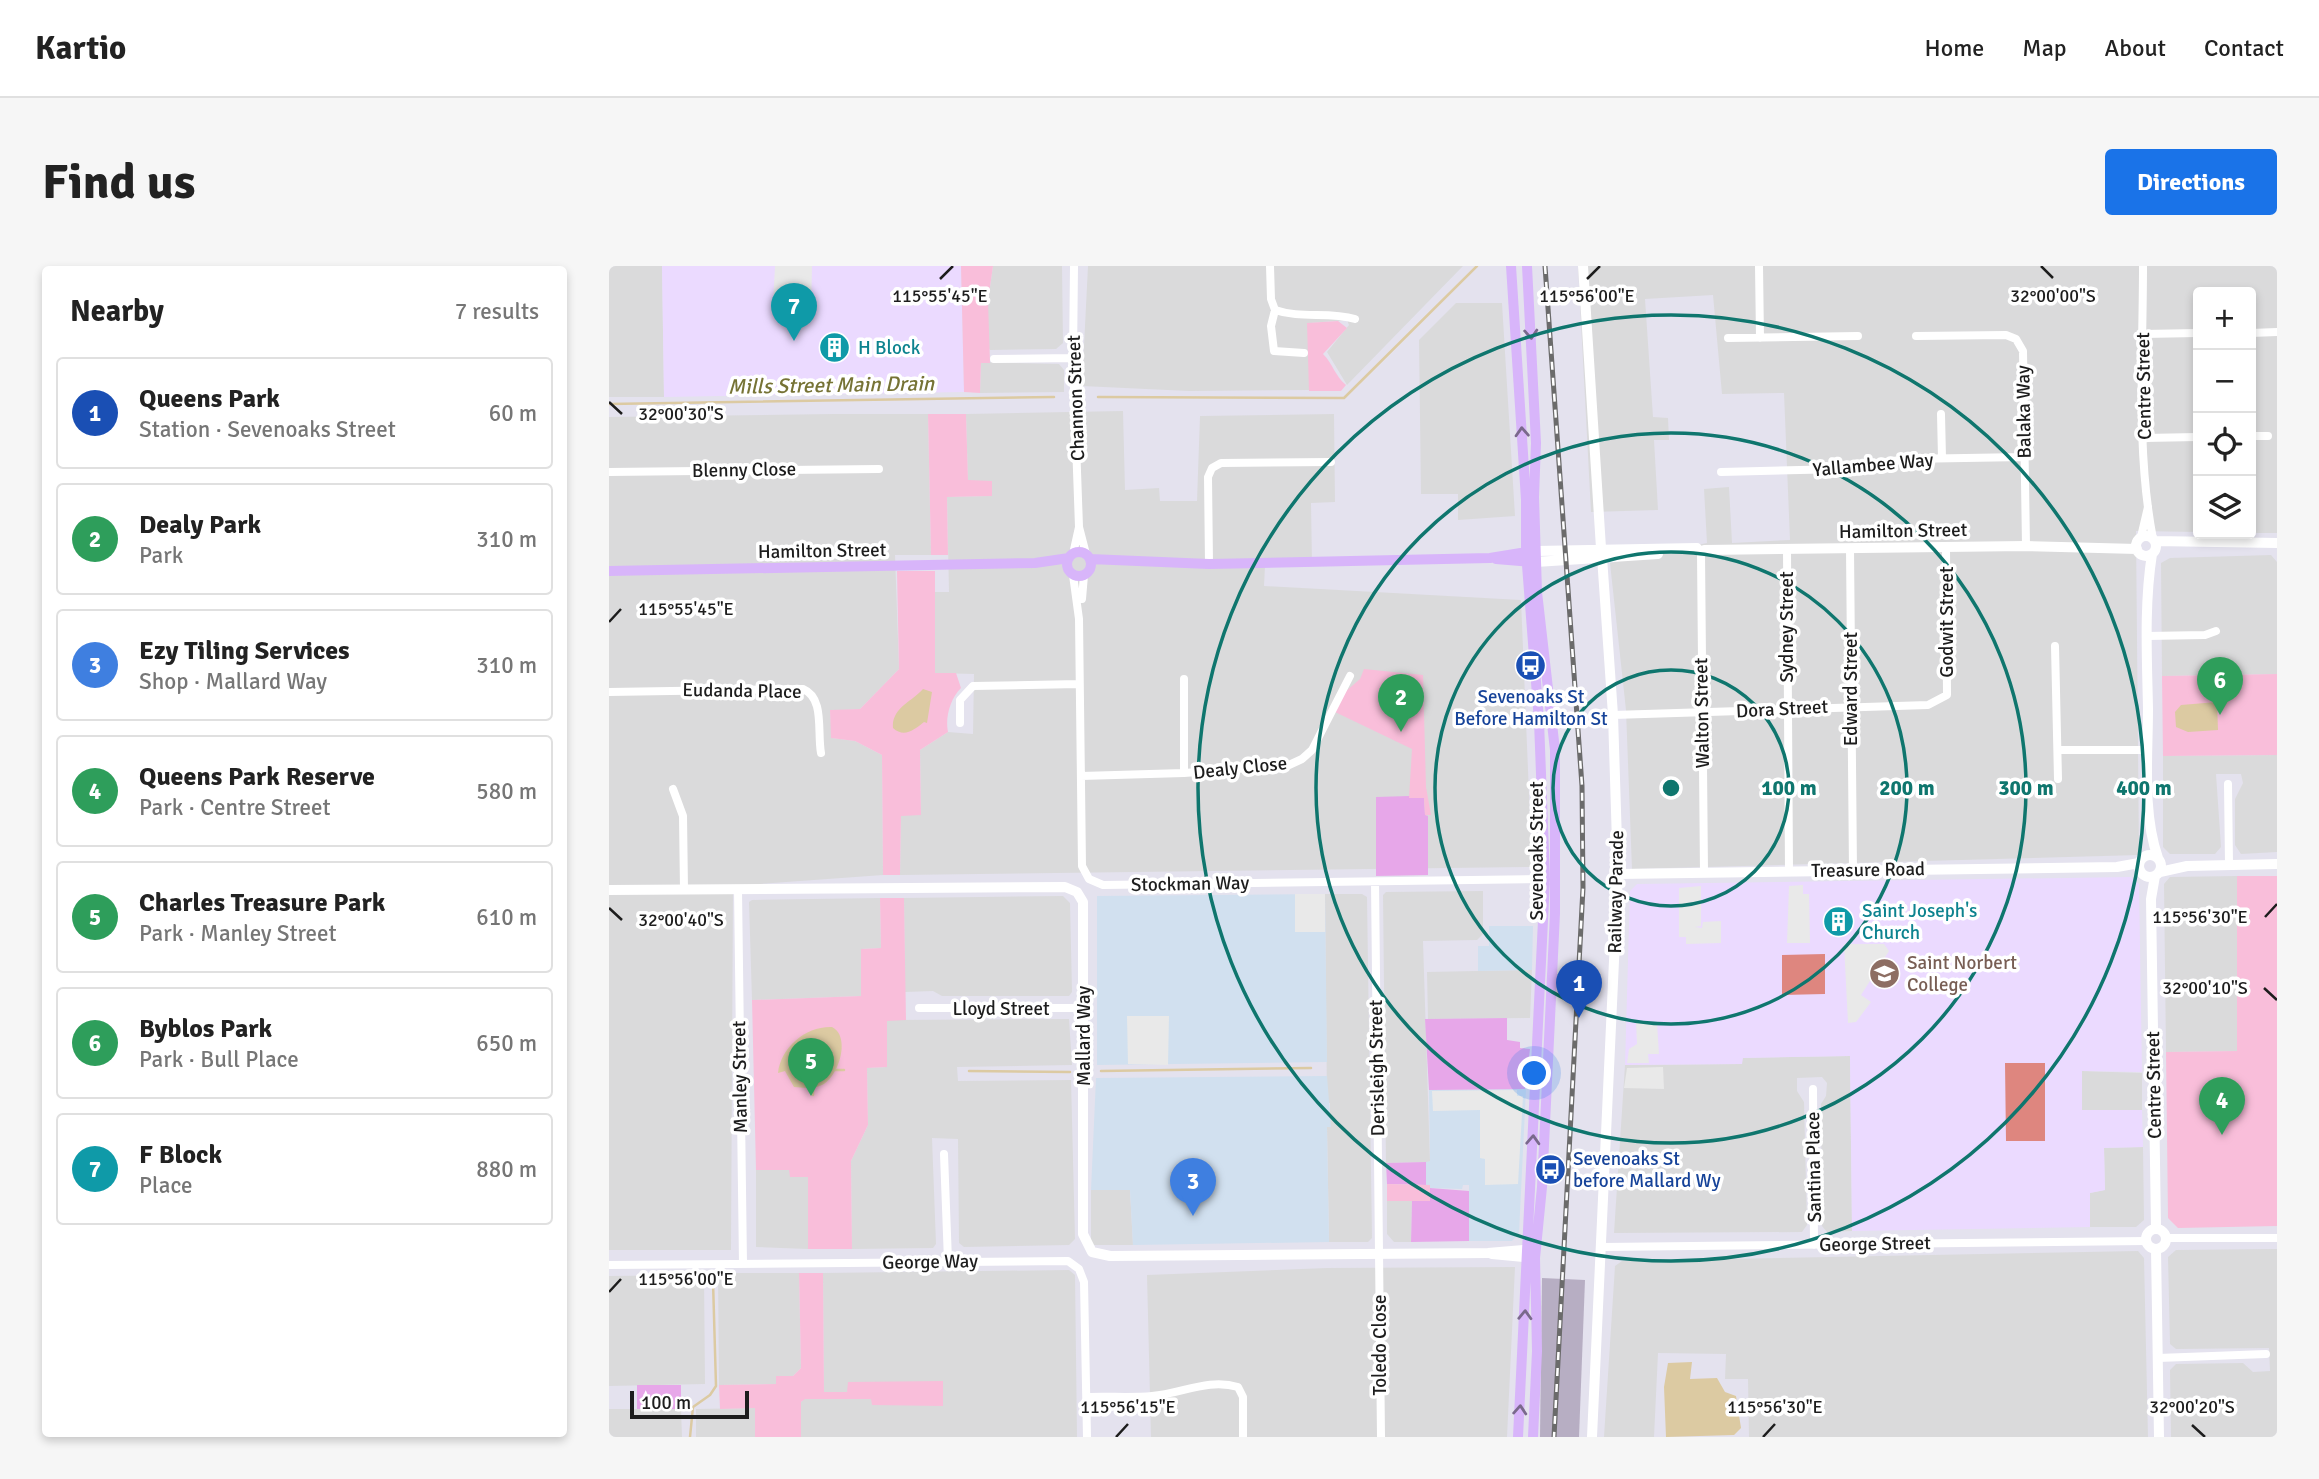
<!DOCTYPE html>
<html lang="en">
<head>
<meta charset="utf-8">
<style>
	:root { --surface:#fff; --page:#f6f6f6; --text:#222; --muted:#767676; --line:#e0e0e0; --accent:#1a73e8 }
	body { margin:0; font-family:Signika,sans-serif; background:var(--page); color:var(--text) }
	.controls { position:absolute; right:21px; top:21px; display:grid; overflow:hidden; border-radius:7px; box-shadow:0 4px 10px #0003 }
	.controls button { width:63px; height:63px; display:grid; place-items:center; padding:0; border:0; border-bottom:2px solid var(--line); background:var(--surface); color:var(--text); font:35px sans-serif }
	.scale { position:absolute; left:21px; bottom:18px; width:119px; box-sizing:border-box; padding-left:7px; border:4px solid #1d1d1d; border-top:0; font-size:19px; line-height:24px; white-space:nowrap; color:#1d1d1d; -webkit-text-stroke:5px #fff; paint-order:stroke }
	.you { position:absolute; left:926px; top:808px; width:24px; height:24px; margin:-18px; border:5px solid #fff; border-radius:50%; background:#1a73e8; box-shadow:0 0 0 10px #1a73e833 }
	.badge { display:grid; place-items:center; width:46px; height:46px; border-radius:50%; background:var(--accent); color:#fff; font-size:23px; font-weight:700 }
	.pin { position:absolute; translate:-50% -58px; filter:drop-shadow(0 2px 4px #0008) }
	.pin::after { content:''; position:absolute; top:37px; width:24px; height:21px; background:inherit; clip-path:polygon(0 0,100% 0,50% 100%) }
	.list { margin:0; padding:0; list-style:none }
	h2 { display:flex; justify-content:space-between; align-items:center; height:91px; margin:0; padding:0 28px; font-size:30px }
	h2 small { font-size:23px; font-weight:400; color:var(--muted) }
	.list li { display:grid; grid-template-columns:46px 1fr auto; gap:21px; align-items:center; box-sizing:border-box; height:112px; margin:0 14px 14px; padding:0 14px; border:2px solid var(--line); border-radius:7px }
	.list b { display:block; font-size:26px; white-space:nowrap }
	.list p { margin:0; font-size:23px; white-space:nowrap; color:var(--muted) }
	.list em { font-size:23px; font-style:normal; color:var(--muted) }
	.icon { flex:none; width:38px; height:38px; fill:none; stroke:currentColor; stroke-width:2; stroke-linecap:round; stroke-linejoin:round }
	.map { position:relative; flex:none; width:1668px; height:1171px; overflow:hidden; border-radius:7px }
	header { display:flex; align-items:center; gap:42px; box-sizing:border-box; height:98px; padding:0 35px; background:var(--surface); border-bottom:2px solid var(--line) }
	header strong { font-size:33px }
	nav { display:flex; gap:38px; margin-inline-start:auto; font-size:24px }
	.intro { display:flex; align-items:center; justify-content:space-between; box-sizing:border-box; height:168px; padding:0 42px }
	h1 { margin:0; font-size:49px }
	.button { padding:18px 32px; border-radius:7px; background:var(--accent); color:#fff; font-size:24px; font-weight:700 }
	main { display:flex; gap:42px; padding:0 42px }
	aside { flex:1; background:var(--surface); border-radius:7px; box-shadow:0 4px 10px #0003 }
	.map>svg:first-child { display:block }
	.residential { fill:#dadadb }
	.commercial { fill:#d1e0ef }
	.education { fill:#ebdaff }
	.construction { fill:#b7aec3 }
	.grass { fill:#e7a7e9 }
	.park { fill:#f9beda }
	.pitch { fill:#de867f }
	.parking { fill:#e9e9e9 }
	.water { fill:#dccaa2 }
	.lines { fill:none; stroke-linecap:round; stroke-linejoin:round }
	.stream { stroke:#dccaa2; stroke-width:2.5 }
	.minor { stroke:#fff; stroke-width:8 }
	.tertiary { stroke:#fff; stroke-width:10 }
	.secondary { stroke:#d8b5fa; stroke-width:10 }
	.rail-casing { stroke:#6b6b6b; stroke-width:5 }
	.rail { stroke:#fff; stroke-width:2.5; stroke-dasharray:8; stroke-linecap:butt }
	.oneway { stroke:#7a698c }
	.ticks { fill:none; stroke:#1d1d1d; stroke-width:2.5 }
	.ring { fill:none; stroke:#0f766e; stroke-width:3.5 }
	.labels { text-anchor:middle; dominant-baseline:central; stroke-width:7; stroke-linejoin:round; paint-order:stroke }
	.culture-label { font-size:19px; fill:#0d838f; stroke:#fff; text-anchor:start }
	.street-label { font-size:19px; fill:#1d1d1d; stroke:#fff }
	.transit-label { font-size:19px; fill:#164399; stroke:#fff }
	.education-label { font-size:19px; fill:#785e54; stroke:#fff; text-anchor:start }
	.water-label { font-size:21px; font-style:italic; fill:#767335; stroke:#fff }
	.ticks-label { font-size:18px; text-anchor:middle; fill:#1d1d1d; stroke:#fff; stroke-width:7; stroke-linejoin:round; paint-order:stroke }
	.centre { fill:#0f766e; stroke:#fff; stroke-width:3.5 }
	.ring-label { font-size:21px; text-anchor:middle; font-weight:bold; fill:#0f766e; stroke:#fff; stroke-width:7; stroke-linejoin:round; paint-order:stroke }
</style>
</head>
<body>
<header>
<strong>Kartio</strong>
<nav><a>Home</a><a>Map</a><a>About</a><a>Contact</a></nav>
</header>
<div class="intro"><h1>Find us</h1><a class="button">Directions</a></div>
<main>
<aside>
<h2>Nearby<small>7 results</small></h2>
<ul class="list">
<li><span class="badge" style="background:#1a4fb4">1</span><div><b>Queens Park</b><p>Station · Sevenoaks Street</p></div><em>60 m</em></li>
<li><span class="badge" style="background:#2e9e5b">2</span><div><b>Dealy Park</b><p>Park</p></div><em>310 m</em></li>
<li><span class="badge" style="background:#3f7fe0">3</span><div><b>Ezy Tiling Services</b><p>Shop · Mallard Way</p></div><em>310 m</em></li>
<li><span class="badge" style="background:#2e9e5b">4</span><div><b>Queens Park Reserve</b><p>Park · Centre Street</p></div><em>580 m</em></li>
<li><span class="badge" style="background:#2e9e5b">5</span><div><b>Charles Treasure Park</b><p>Park · Manley Street</p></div><em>610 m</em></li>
<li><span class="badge" style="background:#2e9e5b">6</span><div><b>Byblos Park</b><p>Park · Bull Place</p></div><em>650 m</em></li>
<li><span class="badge" style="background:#0f9aa8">7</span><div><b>F Block</b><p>Place</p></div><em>880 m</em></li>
</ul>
</aside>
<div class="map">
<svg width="1668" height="1171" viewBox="0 0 1668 1171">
	<rect width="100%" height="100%" fill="#e4e2ee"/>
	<!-- residential -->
	<path class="residential" d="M0,0H53L55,131H0Z
		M384,0H453L454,77L447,83L381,84L378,78L379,35Z
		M479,0H854L738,119L718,86L740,59L738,54L701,57L700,124L580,125L473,120Z
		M969,0H1668V267H1642V26H1589V266L1527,265L1530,589L1023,603L1017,444L1001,297L1098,277L1095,223L1120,221L1123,277L1181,274L1175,127L1113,128L1104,29L1036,33L1044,151L1059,152L1060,174H1045L1049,244L982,246Z
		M847,37H893L906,250L849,254V228H812L810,74Z
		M372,96L450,98L455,104V126L371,127Z
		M514,145L516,224L550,222L551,235H588L591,150L725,148L726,236L702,237L703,299L656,300L655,320L912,334L923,601L291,609L292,549H312L311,484L339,466L364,468L365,408L326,407L325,326H340L338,231L382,230L359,215L357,148Z
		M225,148H319L322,289H286L290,403L251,443L221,445L223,472L246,475L273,489L274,609L124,620L122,984H0V151Z
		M1662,289L1668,296V408L1553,410L1552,297L1561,292Z
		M1668,489V586L1632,588L1626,579V533L1634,517L1632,508H1607L1612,581L1606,588H1561L1554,581V490Z
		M1628,610V785L1557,786L1555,618L1561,611Z
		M874,625V668L868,674L814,675L821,896L777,897L774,629L777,626Z
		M716,628H753L758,631L763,972L759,976H720L718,861H721V837H718Z
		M454,630L461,637L463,726L460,730H333L324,725L296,726L295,632Z
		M271,632L272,682L252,683V730L143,734L140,636L143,634Z
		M923,704L921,752L819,753L818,706Z
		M460,753L463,799L348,801L349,815L462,814L466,973L460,979L355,981L350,977L349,873L323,872L327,978L324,982L243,983L242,895L259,859L258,802L278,801V754Z
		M1241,790L1243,965L1218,966L1213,960L1212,838L1217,830L1218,817L1213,811L1188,812V825L1195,836L1198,959L1193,966L1005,967L1016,799L1132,798L1133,792Z
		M1473,805L1533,807V844H1473Z
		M1534,881L1535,954L1527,961H1481V927L1496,924L1495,882Z
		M147,904H180L199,911V983L147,981Z
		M482,924H521L524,979H482Z
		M778,935H803L802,976H785L778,968Z
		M1668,983V1171H1562L1561,1104L1567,1098L1634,1097L1644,1106L1661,1105L1660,1082L1567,1083L1561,1078L1559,991L1567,984Z
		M1529,985L1535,992L1539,1171H1140L1139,1113H1116L1117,1088L1049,1087L1045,1171H995L1006,1000L1013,995Z
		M906,1001L898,1171H542L538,1009L718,1002Z
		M460,1004L466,1009L468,1171H192V1136L195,1133H263V1139H334L239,1116V1126H215L214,1007Z
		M109,1007H190L192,1102L184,1110H168L167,1118L110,1119Z
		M95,1009L96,1118L0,1120V1010Z
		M146,1142V1171H87V1143Z
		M0,1143H72L73,1171H0Z"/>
	<!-- commercial -->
	<path class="commercial" d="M716,628L718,796L488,799V630Z
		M880,660H924L923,704L869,705V680H880Z
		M718,810L722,861H718L720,976L524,979L521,924H482L487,812Z
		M917,823L910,967L903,975H860V919H854L853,923L821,922L817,919V896L821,895L820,824Z"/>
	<!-- education -->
	<path class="education" d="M53,0H352L355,126L55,131Z
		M1522,611L1530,618L1533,806L1473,805V844H1533L1534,881L1495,882L1496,924L1481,927V961L1243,965L1241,790L1134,792L1133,798L1016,799L1021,625L1028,618Z"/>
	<!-- construction -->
	<path class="construction" d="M933,1012L976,1014L970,1171H931Z"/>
	<!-- grass -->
	<path class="grass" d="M800,530L815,532L816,549L819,550V609L767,610V531Z
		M898,752V774L911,776V782L921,783L916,823L820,824L816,753Z
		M817,896V919L778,918L777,897Z
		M821,922L860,925V975L802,976L803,935H821Z
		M28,1119H72V1143H28Z"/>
	<!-- park -->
	<path class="park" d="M352,0H384L379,35L381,97H372L371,127L355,126Z
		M729,55L738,62L714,88C724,98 726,110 737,119L732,125H700L698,57Z
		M319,148H357L359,214L383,215V230L338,231L339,289H322Z
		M288,305H326V407H347L352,422C341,433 336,452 339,466L311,484L312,549L292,550L291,609H274L273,489L246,475L222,472L221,444L251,443L290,403Z
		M755,403L814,409L817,521L822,549H816L815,532H800L803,483L726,446L736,426L751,413Z
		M1668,408V489L1554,490L1553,410Z
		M1628,610H1668V960L1569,962L1559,952L1557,786L1628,785Z
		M271,632H295L297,754L278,755V801L258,802L259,859L242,895L243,983H199V911H181L180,904H147L143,734L252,730V683L272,682Z
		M778,918L821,919V935H778Z
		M190,1007H214L215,1126H238L239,1116L334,1115V1140L263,1139L262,1133H196L192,1136V1171H146V1142L111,1143L110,1119L167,1118V1110H184L192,1102Z"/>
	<!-- pitch -->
	<path class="pitch" d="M1216,688V728L1173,729V689Z
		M1396,797H1436V875H1397Z"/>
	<!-- parking -->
	<path class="parking" d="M166,0H203L202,49H177V39H164Z
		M1194,619V628H1200L1201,677H1178L1180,620Z
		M1092,620V660L1086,661L1093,662L1094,656L1112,655V677L1077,678V671H1070V622Z
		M686,628H716V666H686Z
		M1235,678H1275L1280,685L1252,729L1262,736L1247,756L1239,757Z
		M518,750H560L559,799L519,798Z
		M1027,756L1048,757L1050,788H1039L1040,797H1018L1020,783L1028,778Z
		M1054,801L1055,823L1015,822L1018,802Z
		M908,824V830H914L909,918L876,919V893L871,892V844L824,845L823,825Z"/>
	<!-- water -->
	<path class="water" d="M314,423L323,426L318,457L315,456C305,464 295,472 284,462C282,442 304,435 314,423Z
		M1608,436L1609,464L1579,466L1567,461L1566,446L1572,439Z
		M223,761C242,770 230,811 213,819C204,823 195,822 185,821L176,805L169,807C172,781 197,760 223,761Z
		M1083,1096L1081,1113L1108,1112L1116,1126L1127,1130L1132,1162L1125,1169L1057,1171L1055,1121L1059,1097Z"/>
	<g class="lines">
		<!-- stream -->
		<path class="stream" d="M489,131L735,132L868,0
			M0,138L445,131
			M225,804H235
			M360,805L461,806
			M492,805L702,802
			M204,829V822
			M81,1171L84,1141L101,1129L107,1120L104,1015"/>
		<!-- minor -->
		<path class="minor" d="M465,0L464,92L470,261L477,288
			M661,0L662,33L666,44C692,53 720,45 746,53
			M1150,0L1151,72
			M1534,0C1534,89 1527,185 1544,273
			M666,44L662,60L665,85L695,87
			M1642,67L1668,66
			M1534,68L1589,67
			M1307,70L1397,69L1407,73L1414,85L1417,280
			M1119,72L1249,70
			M385,93L464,92
			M1332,148L1333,192
			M1642,170H1659
			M1535,172L1589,171
			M0,206L270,203
			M1112,206L1235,203L1297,193L1415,191
			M1532,271L1539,241
			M1241,283L1244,605
			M1178,284L1180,605
			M464,288L470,261
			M1092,288L1095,606
			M600,298L599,211L603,202L612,197L722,196
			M464,309L470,353L473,600L480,613L494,619L939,613
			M473,333L475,309
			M1538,370L1596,369L1607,365
			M1446,380L1449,513
			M0,426L194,423C216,432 208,466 212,487
			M1004,449L1319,439L1338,429L1337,282
			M351,457V434L364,420L470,418
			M1450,484H1539
			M575,507V413
			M472,510L575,507L680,499L693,493L703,484L741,410
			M1619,518L1620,598
			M64,523L74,550L75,624
			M766,616L772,1171
			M129,624L134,998
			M310,742H475
			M1204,823L1205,979
			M335,888L339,995
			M1558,972H1668
			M994,981L1537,975
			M0,999L459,995L470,1003L475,1016L478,1171
			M1549,1092L1657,1088
			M478,1131C499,1130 522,1132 543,1130C572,1128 599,1112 629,1121L634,1131V1171"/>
		<!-- tertiary -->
		<path class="tertiary" d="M974,0L992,282
			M1527 280a10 10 0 1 1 20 0a10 10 0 1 1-20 0Z
			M1546,275L1668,277
			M1095,284L1417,280L1528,283
			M927,285L1088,282
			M1543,288C1535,339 1538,391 1539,443C1539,491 1533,546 1549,592
			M927,296L1049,288
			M1530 600a11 11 0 1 1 22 0a11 11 0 1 1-22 0Z
			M1551,606L1578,600L1668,598
			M1009,608L1508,601L1530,597
			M1546,610L1542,633L1547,962
			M0,624L456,621L468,626L474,636V968L483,986L501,990L879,987L926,983
			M1537 973a10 10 0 1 1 20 0a10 10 0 1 1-20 0Z
			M1547,983L1550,1171
			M883,988L924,992
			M983,1171L1009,608L1004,449L993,291"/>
		<!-- secondary -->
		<path class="secondary" d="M902,0L917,234V286L930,455L936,613L909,1171
			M918,0L927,177L925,231L928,326L946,484V647L933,921L926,992L928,1085L924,1171
			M458 298a12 12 0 1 1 24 0a12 12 0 1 1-24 0Z
			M481,293L600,298L881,292L924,285
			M887,293L923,296
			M0,305L426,297L460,292"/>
		<defs>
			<path id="rail" d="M936,0L973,520L974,622L945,1171"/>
		</defs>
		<!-- rail casing -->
		<use href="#rail" class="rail-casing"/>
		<!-- rail -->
		<use href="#rail" class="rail"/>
	</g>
	<!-- one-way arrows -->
	<defs><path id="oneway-chevron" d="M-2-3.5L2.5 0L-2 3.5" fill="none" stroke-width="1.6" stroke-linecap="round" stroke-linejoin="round" transform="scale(1.75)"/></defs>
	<g class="oneway">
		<use href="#oneway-chevron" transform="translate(922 68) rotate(86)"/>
		<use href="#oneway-chevron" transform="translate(913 166) rotate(-93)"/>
		<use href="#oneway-chevron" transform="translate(924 874) rotate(-87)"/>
		<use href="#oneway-chevron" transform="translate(916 1049) rotate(-88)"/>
		<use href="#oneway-chevron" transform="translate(911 1144) rotate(-86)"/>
	</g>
	<!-- ticks -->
	<path class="ticks" d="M1432,0L1444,12M331,13L344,0M978,13L991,0M0,136L13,148M0,356L12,343M0,642L13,654M1656,651L1668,638M1655,722L1668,734M0,1026L12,1013M1583,1159L1596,1171M507,1171L519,1158M1154,1171L1166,1158"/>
	<!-- distance rings -->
	<g class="ring">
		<circle cx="1062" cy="522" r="118"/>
		<circle cx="1062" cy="522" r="236"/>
		<circle cx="1062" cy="522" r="355"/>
		<circle cx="1062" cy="522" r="473"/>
	</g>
	<!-- icons -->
	<defs>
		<symbol id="building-disc" viewBox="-11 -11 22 22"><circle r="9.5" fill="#0f9aa8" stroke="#fff"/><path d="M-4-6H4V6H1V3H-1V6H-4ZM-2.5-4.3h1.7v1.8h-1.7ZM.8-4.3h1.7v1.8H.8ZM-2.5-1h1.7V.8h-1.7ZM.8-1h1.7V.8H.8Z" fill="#fff"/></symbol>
		<symbol id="bus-disc" viewBox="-11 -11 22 22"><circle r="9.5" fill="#1a4fb4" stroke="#fff"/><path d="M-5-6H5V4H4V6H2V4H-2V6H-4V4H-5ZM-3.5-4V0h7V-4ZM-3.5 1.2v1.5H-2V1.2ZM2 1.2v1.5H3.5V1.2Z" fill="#fff"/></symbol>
		<symbol id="university-disc" viewBox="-11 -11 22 22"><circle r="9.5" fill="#8d6e63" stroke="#fff"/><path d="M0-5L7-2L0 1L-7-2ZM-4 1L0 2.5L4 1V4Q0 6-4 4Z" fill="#fff"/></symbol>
	</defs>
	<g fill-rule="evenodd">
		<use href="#building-disc" x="208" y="64" width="35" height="35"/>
		<use href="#bus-disc" x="904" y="382" width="35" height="35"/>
		<use href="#building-disc" x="1212" y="638" width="35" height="35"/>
		<use href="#university-disc" x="1258" y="690" width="35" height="35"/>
		<use href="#bus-disc" x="924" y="886" width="35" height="35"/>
	</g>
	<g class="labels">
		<!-- culture labels -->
		<g class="culture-label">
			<text x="249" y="82">H Block</text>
			<text x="1253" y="645">Saint Joseph's<tspan x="1253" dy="22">Church</tspan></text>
		</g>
		<!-- street labels -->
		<g class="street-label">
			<text transform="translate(1535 120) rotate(-91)">Centre Street</text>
			<text transform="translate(467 132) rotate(-92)">Channon Street</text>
			<text transform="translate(1415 146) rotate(-91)">Balaka Way</text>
			<text transform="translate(1264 199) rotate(-5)">Yallambee Way</text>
			<text transform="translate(135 204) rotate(-1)">Blenny Close</text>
			<text transform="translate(1294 265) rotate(-1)">Hamilton Street</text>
			<text transform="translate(213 285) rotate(-1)">Hamilton Street</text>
			<text transform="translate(1338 356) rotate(-90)">Godwit Street</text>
			<text transform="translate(1178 361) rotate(-90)">Sydney Street</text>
			<text transform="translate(1242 423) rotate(-90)">Edward Street</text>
			<text transform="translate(133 425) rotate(1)">Eudanda Place</text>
			<text transform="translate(1173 443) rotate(-3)">Dora Street</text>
			<text transform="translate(1093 447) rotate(-91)">Walton Street</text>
			<text transform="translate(631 502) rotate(-6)">Dealy Close</text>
			<text transform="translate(928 585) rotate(-90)">Sevenoaks Street</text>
			<text transform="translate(1259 604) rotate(-1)">Treasure Road</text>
			<text transform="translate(581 618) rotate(-1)">Stockman Way</text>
			<text transform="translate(1007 626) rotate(-89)">Railway Parade</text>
			<text x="392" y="743">Lloyd Street</text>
			<text transform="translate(475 770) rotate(-90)">Mallard Way</text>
			<text transform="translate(768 802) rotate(-91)">Derisleigh Street</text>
			<text transform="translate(131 811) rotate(-91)">Manley Street</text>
			<text transform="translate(1545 819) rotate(-91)">Centre Street</text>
			<text transform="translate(1205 901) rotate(-91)">Santina Place</text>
			<text transform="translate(1266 978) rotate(-1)">George Street</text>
			<text transform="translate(321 996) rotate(-1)">George Way</text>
			<text transform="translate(771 1079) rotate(-90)">Toledo Close</text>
		</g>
		<!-- transit labels -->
		<g class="transit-label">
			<text x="922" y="431">Sevenoaks St<tspan x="922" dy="22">Before Hamilton St</tspan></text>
			<text x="964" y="893" text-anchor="start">Sevenoaks St<tspan x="964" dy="22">before Mallard Wy</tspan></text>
		</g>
		<!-- education labels -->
		<g class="education-label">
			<text x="1298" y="697">Saint Norbert<tspan x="1298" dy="22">College</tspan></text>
		</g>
		<!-- water labels -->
		<g class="water-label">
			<text transform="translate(222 119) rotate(-1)">Mills Street Main Drain</text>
		</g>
	</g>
	<g class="ticks-label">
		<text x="1444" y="36">32°00'00"S</text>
		<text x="331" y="36">115°55'45"E</text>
		<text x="978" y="36">115°56'00"E</text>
		<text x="72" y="154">32°00'30"S</text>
		<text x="77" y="349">115°55'45"E</text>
		<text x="1591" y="657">115°56'30"E</text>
		<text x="72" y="660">32°00'40"S</text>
		<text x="1596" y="728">32°00'10"S</text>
		<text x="77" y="1019">115°56'00"E</text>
		<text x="519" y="1147">115°56'15"E</text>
		<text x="1166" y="1147">115°56'30"E</text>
		<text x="1583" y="1147">32°00'20"S</text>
	</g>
	<circle cx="1062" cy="522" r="10" class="centre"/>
	<g class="ring-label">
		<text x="1180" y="529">100 m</text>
		<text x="1298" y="529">200 m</text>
		<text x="1417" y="529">300 m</text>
		<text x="1535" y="529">400 m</text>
	</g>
</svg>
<div class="controls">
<button>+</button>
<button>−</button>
<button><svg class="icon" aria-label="locate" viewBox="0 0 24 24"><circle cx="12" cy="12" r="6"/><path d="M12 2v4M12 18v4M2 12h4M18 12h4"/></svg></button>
<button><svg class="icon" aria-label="layers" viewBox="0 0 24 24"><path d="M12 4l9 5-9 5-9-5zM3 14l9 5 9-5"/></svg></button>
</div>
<div class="scale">100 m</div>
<div class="you"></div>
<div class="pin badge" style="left:970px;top:752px;background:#1a4fb4">1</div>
<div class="pin badge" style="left:792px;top:466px;background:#2e9e5b">2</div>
<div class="pin badge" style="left:584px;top:950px;background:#3f7fe0">3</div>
<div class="pin badge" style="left:1613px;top:869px;background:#2e9e5b">4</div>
<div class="pin badge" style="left:202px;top:830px;background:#2e9e5b">5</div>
<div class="pin badge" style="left:1611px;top:449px;background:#2e9e5b">6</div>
<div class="pin badge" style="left:185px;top:75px;background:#0f9aa8">7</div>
</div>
</main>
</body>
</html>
